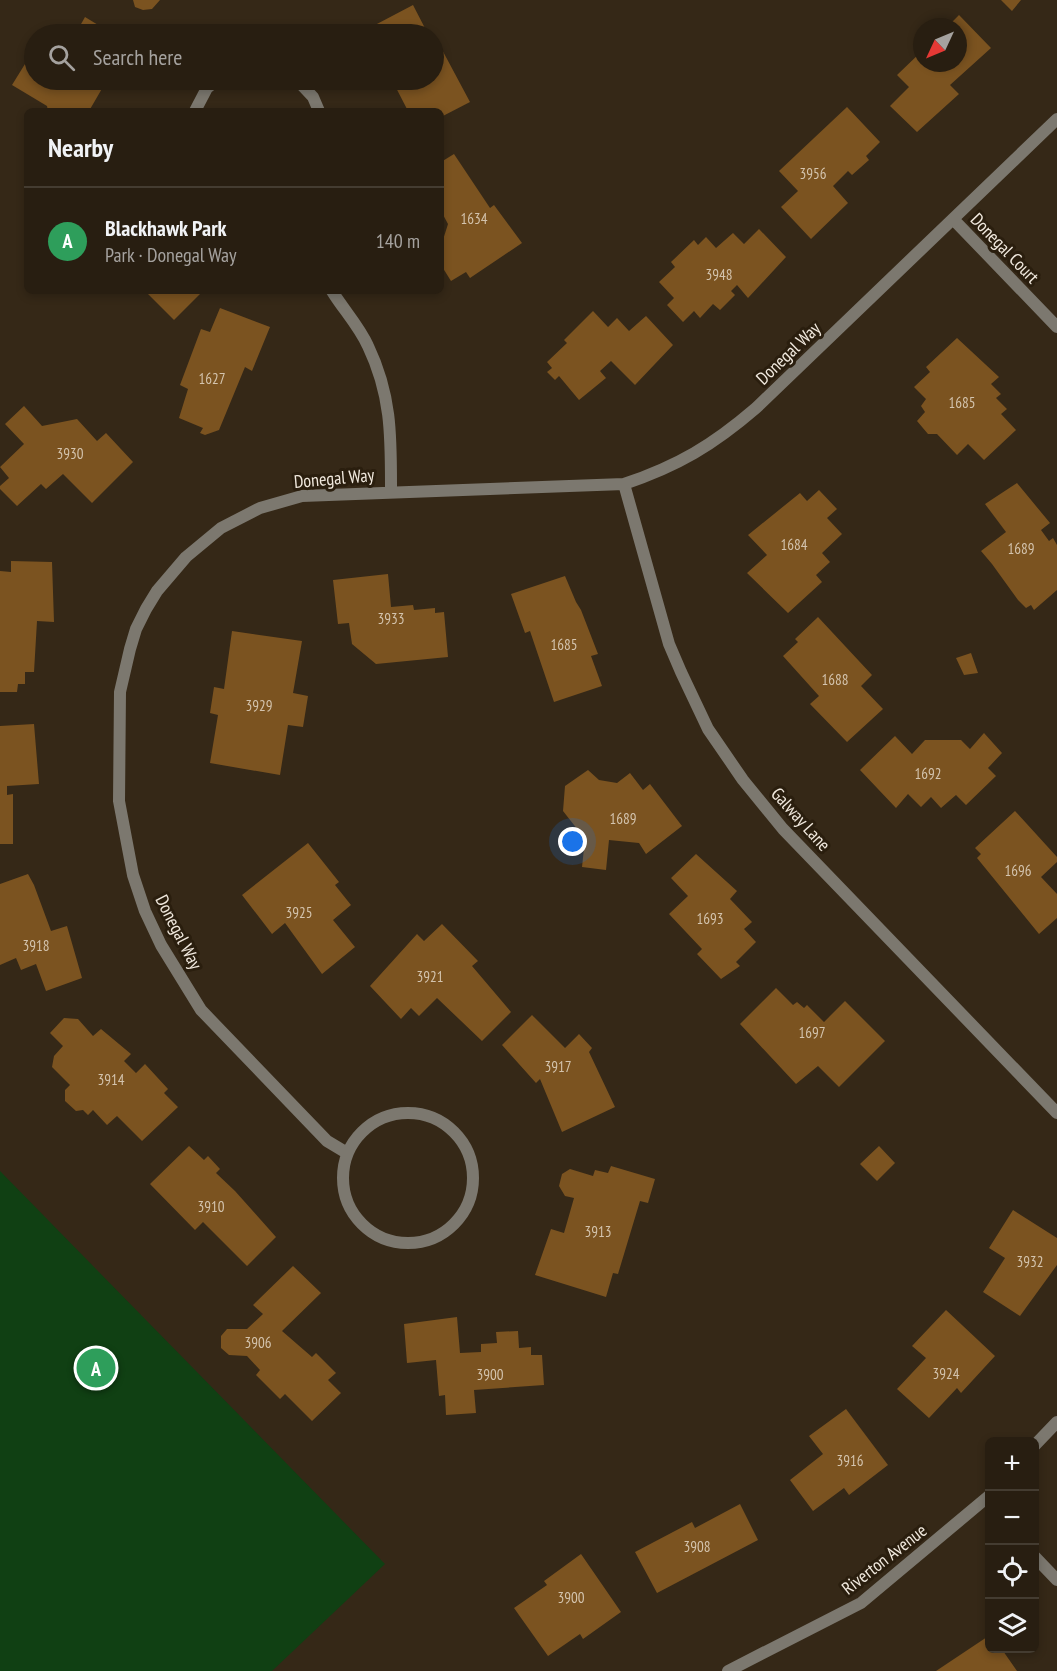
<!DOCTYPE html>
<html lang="en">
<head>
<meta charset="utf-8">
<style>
	:root { --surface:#281e11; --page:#30271a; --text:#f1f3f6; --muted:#a5a29f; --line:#443c31; --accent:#c0a8f3 }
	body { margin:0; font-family:"PT Sans Narrow",sans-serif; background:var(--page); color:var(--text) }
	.controls { position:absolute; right:18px; bottom:18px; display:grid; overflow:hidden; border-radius:9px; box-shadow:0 3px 9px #0003 }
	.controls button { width:54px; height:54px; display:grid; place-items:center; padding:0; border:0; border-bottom:2px solid var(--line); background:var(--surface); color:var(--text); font:30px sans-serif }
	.compass { position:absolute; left:913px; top:18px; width:54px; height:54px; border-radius:50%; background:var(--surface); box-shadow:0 3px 9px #0003; rotate:226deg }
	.you { position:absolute; left:573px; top:842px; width:21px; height:21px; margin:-15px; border:4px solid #fff; border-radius:50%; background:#1a73e8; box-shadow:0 0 0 9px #1a73e833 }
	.badge { display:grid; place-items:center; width:39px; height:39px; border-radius:50%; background:var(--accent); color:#fff; font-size:20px; font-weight:700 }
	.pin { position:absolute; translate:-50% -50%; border:3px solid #fff; box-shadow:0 2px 6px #0006 }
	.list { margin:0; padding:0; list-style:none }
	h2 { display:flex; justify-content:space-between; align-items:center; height:78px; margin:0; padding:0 24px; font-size:26px }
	h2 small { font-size:20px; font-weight:400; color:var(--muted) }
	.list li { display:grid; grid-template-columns:39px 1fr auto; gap:18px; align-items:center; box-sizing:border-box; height:108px; padding:0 24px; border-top:2px solid var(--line) }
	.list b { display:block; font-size:22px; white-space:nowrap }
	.list p { margin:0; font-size:20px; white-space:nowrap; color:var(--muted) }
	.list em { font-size:20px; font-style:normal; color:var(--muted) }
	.icon { flex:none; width:33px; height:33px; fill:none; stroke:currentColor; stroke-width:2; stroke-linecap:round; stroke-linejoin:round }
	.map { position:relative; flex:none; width:1057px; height:1671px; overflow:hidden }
	.search { position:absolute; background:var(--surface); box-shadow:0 3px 9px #0003; left:24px; top:24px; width:420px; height:66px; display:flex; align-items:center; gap:15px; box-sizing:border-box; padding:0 21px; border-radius:33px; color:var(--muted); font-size:22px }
	.panel { position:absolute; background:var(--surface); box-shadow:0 3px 9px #0003; left:24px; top:108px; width:420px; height:186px; border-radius:9px }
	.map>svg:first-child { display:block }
	.green { fill:#104013 }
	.building { fill:#7b5320 }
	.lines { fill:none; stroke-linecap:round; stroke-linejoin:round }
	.minor { stroke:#7c786f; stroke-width:12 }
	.labels { text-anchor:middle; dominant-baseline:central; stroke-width:6; stroke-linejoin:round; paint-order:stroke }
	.number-label { font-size:15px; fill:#d4c4ae }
	.street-label { font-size:18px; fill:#f1e9de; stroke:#2a1e0e }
</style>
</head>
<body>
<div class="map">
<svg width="1057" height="1671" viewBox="0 0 1057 1671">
	<rect width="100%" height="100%" fill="#352817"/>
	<!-- green -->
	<path class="green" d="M0,1171L385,1564L272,1671H0Z"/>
	<!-- building -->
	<path class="building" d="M133,0H160L152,9L143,10L135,7Z
		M1001,0H1021L1012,11Z
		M413,5L428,34H380L375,25Z
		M959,15L991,48L950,85L959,94L917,132L890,106L909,87L897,75L922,51V63H958V27H947Z
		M85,17L113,34H66L69,30L76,33Z
		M439,44L470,102L441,117V111H408L392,80H434V46Z
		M25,64L34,69V80H107L89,111H48L47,106L12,85Z
		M847,107L880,142L866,156L869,160L852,175L848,171L833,186L848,203L811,239L781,207L798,191L779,171Z
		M454,154L490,208L494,205L522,243L470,278L466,272L451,281L441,265V246L448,224L441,211V162Z
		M759,229L786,257L748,298L737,285L731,291L735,295L720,310L713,304L700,318L694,311L683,322L667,305L674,298L659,282L675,267L671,262L694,240L698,245L706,237L716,248L733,233L744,244Z
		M145,291H203L174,320Z
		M220,308L270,327L252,371L245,367L219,430L205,435L200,433L203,428L179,418L188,389L180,385L201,329L210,332Z
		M593,311L608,327L617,318L629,331L646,316L673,345L635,385L611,361L600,371L606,378L579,400L559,376L555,380L547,372L552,368L547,362L567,343L564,340Z
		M957,338L999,377L991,384L1001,394L996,398L1007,409L1001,414L1016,430L984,460L968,444L957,455L937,434H928L917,421L925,412L921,406L926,399L914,387L930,372L926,367Z
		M24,406L42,426L77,419L97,441L106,433L133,462L92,503L63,474L46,489L41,484L17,506L0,489V486L9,478L0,467L24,444L5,424Z
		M1017,483L1050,523L1041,530L1049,541L1053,538L1057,545V590L1034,610L1031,605L1026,608L1018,600L992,564L981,551L1006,532L985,504Z
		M819,490L837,509L827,518L842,534L822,553L830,562L816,575L822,582L788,613L747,573L767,555L748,535L800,493L807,501Z
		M11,561L52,562L54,622L37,621L34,672H25V684H18L17,692H0V571L11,572Z
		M388,574L391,607L413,605L414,610L435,608V613L444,612L448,657L376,664L352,644L349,623L338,624L333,580Z
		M565,576L576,602L581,610L598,654L591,656L602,686L554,702L530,631L525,633L511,594Z
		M818,617L872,675L861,686L883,709L847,742L810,704L819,696L783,656L798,642L795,639Z
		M232,631L302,641L293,693L308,696L303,727L288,725L280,775L210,763L218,715L210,713L214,687L224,689Z
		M971,653L978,673L964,675L956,658Z
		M34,724L39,784L7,786V795L13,794V844H0V726Z
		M984,733L1002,753L988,768L996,776L966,805L956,795L941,808L931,797L921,807L908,794L896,808L860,770L895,736L912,754L925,740H961L970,749Z
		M588,770L599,780L617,783L630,773L643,790L650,784L682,826L646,854L639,843L609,840L606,870L582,867L585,839L563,811L565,786Z
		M1015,811L1057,857V862L1041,877L1057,894V918L1039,934L977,858L981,854L975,848Z
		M308,843L339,882L335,885L351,905L333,920L355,947L322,974L285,923L272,934L242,895Z
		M696,854L737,891L730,899L752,922L744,929L756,942L736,962L740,966L721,979L697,954L702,949L669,914L688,896L671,878Z
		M28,874L34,885L51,931L67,926L82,978L46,991L36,964L21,970L16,958L0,965V884Z
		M442,924L478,961L472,966L511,1012L482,1041L437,998L419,1016L411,1008L401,1019L370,986L417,934L424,941Z
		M776,988L793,1005L797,1002L804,1008L807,1005L824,1022L845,1001L885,1041L839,1087L818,1066L796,1084L740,1024Z
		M532,1015L565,1048L579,1034L592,1048L589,1052L615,1107L562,1132L540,1079L536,1083L502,1045Z
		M64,1018L78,1019L93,1036L101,1029L131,1054L124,1061L136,1073L145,1064L168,1089L164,1093L178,1107L142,1141L117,1116L107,1125L93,1110L88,1115L83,1110L76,1111L65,1101V1090L70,1085L52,1067L54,1056L63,1046L50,1033Z
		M189,1146L204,1160L208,1156L220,1169L216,1173L235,1191L276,1237L247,1266L203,1222L195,1230L150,1184Z
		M879,1146L895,1163L877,1181L860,1164Z
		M611,1166L655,1179L648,1203L640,1201L618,1274L613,1273L606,1297L535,1275L551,1229L564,1233L574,1198L565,1196L559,1186L562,1174L570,1169L593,1176L595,1170L608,1173Z
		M1013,1210L1057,1238V1265L1020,1316L983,1292L1005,1258L989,1248Z
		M293,1266L321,1293L282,1331L312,1357L316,1353L336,1373L328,1380L341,1393L312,1421L285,1394L280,1399L256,1375L260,1370L247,1356L229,1355L221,1348V1336L227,1329H247L263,1314L253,1305Z
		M946,1310L995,1356L961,1393L957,1388L929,1418L897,1389L926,1358L912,1346Z
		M457,1317L460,1353L481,1352V1344L497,1343L496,1332L518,1331L519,1348L531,1347V1355H542L544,1385L474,1390L476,1413L446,1415L445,1395L439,1396L436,1360L407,1363L404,1324Z
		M846,1409L888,1465L849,1495L844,1488L813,1511L790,1480L823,1454L809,1436Z
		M740,1504L758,1540L657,1593L635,1552L692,1522L695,1528Z
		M581,1554L621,1612L583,1639L580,1634L548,1656L514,1608L547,1585L544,1581Z
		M990,1635V1648H1001L1017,1671H936Z"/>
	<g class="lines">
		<!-- minor -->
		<path class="minor" d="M297,80L313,97L319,111
			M195,111L207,88L217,80
			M953,219L1057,327
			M332,291C343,309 359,326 368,346C392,396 391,438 391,492
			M624,484L669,644L681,672L708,729L743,780L783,829L1057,1113
			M343 1178a65 65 0 1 1 130 0a65 65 0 1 1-130 0Z
			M347,1153L327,1141L201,1010L161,945L145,911L133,875L119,801L120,692L130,649L136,629L146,609L157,591L186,557L221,528L260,508L302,496L624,484C678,466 713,445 756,408L1057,119
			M1034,1446L1057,1422
			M1034,1556L1057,1580
			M728,1671L861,1603L990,1495"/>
	</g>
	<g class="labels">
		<!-- number labels -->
		<g class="number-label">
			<text x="813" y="173">3956</text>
			<text x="474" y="218">1634</text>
			<text x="719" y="274">3948</text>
			<text x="212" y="378">1627</text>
			<text x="962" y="402">1685</text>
			<text x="70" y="453">3930</text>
			<text x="794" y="544">1684</text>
			<text x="1021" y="548">1689</text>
			<text x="391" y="618">3933</text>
			<text x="564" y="644">1685</text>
			<text x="835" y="679">1688</text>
			<text x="259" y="705">3929</text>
			<text x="928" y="773">1692</text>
			<text x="623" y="818">1689</text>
			<text x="1018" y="870">1696</text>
			<text x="299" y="912">3925</text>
			<text x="710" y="918">1693</text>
			<text x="36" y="945">3918</text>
			<text x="430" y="976">3921</text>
			<text x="812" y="1032">1697</text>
			<text x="558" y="1066">3917</text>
			<text x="111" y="1079">3914</text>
			<text x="211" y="1206">3910</text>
			<text x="598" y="1231">3913</text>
			<text x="1030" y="1261">3932</text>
			<text x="258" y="1342">3906</text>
			<text x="946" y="1373">3924</text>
			<text x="490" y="1374">3900</text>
			<text x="850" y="1460">3916</text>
			<text x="697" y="1546">3908</text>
			<text x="571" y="1597">3900</text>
		</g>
		<!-- street labels -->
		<g class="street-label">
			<text transform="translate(1005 248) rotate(46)">Donegal Court</text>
			<text transform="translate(788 353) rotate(-44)">Donegal Way</text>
			<text transform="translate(334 478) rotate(-5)">Donegal Way</text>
			<text transform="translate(801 819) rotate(48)">Galway Lane</text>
			<text transform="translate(179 932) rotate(63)">Donegal Way</text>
			<text transform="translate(884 1559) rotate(-38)">Riverton Avenue</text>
		</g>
	</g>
</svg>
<div class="controls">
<button>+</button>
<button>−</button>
<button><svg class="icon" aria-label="locate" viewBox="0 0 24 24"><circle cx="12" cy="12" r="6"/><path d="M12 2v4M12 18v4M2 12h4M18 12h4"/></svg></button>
<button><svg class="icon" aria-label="layers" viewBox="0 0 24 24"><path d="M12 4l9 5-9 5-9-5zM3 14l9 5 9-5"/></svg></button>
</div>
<svg class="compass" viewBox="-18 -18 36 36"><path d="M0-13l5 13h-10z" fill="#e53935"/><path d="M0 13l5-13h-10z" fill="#a5a29f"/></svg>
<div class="you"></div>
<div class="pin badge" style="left:96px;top:1368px;background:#2e9e5b">A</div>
<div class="search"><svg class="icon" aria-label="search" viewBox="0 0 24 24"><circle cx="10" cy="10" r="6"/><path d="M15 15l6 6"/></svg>Search here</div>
<section class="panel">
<h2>Nearby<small></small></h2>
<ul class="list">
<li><span class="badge" style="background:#2e9e5b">A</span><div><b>Blackhawk Park</b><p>Park · Donegal Way</p></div><em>140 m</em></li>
</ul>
</section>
</div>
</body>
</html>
